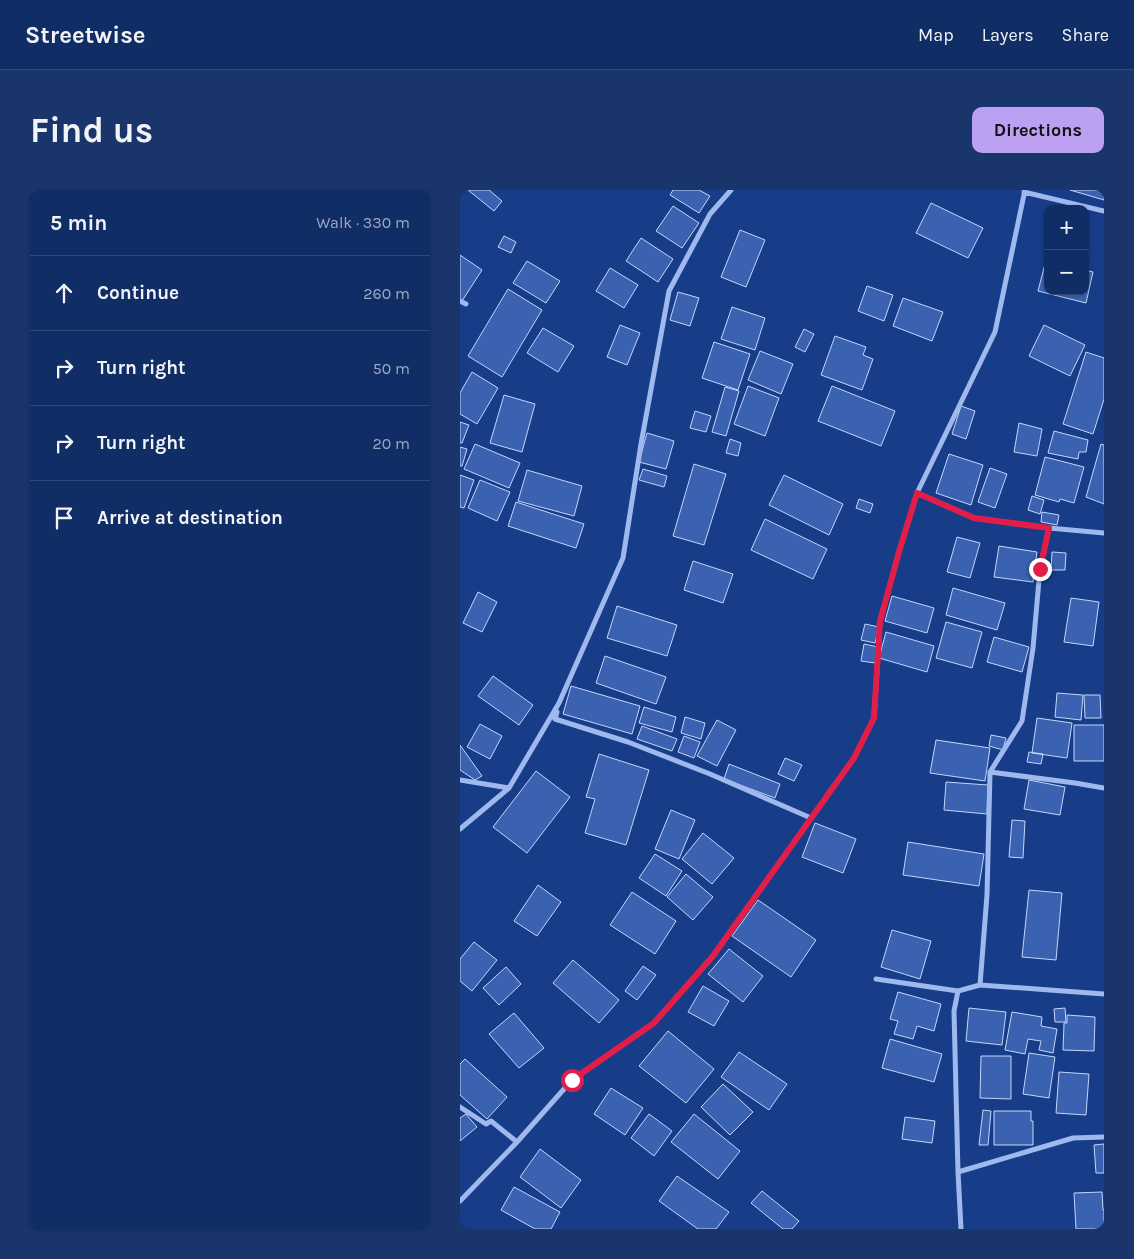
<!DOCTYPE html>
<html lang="en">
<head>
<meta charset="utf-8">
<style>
	:root { --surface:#112d66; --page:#1a356c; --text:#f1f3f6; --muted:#9ca8bf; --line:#30497a; --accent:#bca0f2 }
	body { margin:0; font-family:Karla,sans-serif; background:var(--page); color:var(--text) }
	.controls { position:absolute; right:15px; top:15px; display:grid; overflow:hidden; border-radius:10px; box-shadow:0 1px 4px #0004 }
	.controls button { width:45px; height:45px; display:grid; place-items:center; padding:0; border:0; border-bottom:1px solid var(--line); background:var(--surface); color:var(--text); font:25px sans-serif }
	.stop { position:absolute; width:15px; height:15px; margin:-11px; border:4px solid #e11d48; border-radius:50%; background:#fff }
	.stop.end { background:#e11d48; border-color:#fff; box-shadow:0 1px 5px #0008 }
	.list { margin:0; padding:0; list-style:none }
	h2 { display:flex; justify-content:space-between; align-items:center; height:65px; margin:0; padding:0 20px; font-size:21px }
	h2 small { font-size:16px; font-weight:400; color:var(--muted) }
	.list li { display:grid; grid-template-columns:32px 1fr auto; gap:15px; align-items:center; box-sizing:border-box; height:75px; padding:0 20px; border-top:1px solid var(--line) }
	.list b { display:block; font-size:19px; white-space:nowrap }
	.list em { font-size:16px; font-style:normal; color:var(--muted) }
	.icon { flex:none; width:28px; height:28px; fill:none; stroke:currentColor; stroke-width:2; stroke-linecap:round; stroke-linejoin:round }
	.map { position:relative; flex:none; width:644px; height:1039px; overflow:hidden; border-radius:10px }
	header { display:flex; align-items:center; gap:30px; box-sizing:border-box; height:70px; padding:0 25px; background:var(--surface); border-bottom:1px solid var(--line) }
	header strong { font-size:24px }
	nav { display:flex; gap:28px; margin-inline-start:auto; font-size:18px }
	.intro { display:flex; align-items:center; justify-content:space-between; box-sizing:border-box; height:120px; padding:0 30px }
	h1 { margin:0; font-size:35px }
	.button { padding:12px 22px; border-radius:10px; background:var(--accent); color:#111; font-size:18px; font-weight:700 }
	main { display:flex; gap:30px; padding:0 30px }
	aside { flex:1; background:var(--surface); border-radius:10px; box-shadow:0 1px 4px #0004 }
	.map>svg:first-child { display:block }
	.building { fill:#3b62b0; stroke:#c4d6fa }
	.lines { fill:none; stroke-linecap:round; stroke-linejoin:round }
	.street { stroke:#9fb9ee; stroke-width:5 }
	.route { stroke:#e11d48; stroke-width:6 }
</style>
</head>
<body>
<header>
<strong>Streetwise</strong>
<nav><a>Map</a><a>Layers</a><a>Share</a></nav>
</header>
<div class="intro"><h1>Find us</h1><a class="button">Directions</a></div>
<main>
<aside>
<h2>5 min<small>Walk · 330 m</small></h2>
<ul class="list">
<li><svg class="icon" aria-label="ahead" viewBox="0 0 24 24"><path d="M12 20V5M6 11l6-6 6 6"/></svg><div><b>Continue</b></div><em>260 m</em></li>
<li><svg class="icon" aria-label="right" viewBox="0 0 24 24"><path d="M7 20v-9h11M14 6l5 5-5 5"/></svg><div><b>Turn right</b></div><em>50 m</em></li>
<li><svg class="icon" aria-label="right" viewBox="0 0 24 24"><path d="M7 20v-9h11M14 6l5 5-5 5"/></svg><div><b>Turn right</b></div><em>20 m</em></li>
<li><svg class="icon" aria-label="arrive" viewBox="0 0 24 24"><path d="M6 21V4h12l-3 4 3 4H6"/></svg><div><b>Arrive at destination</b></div></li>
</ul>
</aside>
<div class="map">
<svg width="644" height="1039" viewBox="0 0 644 1039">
	<rect width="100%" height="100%" fill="#173c88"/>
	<!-- building -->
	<path class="building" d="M8,0H29L42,11L34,21Z
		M213,0H239L250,6L239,23L210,5Z
		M610,0H644V10Z
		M471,13L523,38L508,68L456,43Z
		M213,16L239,33L222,58L196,41Z
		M280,40L305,50L286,97L261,87Z
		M44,46L56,52L51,63L38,57Z
		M181,48L213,69L198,92L166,71Z
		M0,65L22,80L2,111L0,109Z
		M586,70H588V101H625V80L633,82L626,113L578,101Z
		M67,71L100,91L86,113L53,93Z
		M150,78L178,95L164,118L136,101Z
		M407,96L433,105L424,131L398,121Z
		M48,99L82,120L42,187L8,166Z
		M218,102L239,108L230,136L210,130Z
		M443,108L483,122L472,151L433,136Z
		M272,117L305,128L295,160L261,149Z
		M160,135L180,143L167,175L147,167Z
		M584,135L625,155L610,186L569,166Z
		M83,138L114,156L98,182L67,163Z
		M344,139L354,144L345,162L335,157Z
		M375,146L406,157L403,165L413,169L402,200L361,185Z
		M254,152L290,164L278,200L242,188Z
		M300,161L333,174L321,204L288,190Z
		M626,162L644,168V209L633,244L603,234Z
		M12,182L38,198L17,234L0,224V203Z
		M288,196L319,208L305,246L274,234Z
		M372,196L435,221L421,256L358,231Z
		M265,197L279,201L266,246L252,242Z
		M44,205L75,214L62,262L30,253Z
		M501,216L515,221L506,249L492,244Z
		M235,221L251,226L246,242L230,238Z
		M0,232L9,235L2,253H0Z
		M559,233L582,239L577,266L554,262Z
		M594,241L628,250L626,262H619L618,269L588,263Z
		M187,243L214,251L206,279L179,272Z
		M270,249L281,253L278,266L266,263Z
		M15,254L60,273L49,298L4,279Z
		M641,254L644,255V314L626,307Z
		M0,257L7,259L2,276H0Z
		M489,264L523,275L511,315L476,303Z
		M585,267L624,277L614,313L600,309L599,312L575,305Z
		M234,274L266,284L244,355L213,346Z
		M530,278L547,284L535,318L518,312Z
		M183,279L207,286L204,297L179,290Z
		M67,280L122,296L114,326L58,311Z
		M0,285L14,290L4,318L0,317Z
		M324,285L383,314L369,345L309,315Z
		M20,290L50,302L37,331L8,318Z
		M572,306L584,310L580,324L568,320Z
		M399,309L413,314L410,323L396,318Z
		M56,312L124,334L116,358L48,336Z
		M582,322L599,325L597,335L581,332Z
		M305,329L367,359L353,389L291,360Z
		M497,347L520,353L510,388L487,382Z
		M539,356L577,362L573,392L534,387Z
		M592,362L606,363L605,380H591Z
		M233,371L273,384L263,413L224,400Z
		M493,398L545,413L537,440L486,425Z
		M18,402L37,412L22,442L3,433Z
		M432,406L474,418L467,443L425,431Z
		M611,408L639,412L633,456L604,452Z
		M157,416L217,435L207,466L147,448Z
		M486,432L522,442L512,478L476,468Z
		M405,434L419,437L415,453L401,450Z
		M426,442L474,456L467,482L419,468Z
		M534,447L569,457L562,482L527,472Z
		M404,454L418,457L415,473L401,471Z
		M145,466L206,487L196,514L136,493Z
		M33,486L73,515L59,535L18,506Z
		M111,496L180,516L172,544L103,524Z
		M597,503L623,505L621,530L595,527Z
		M624,505H640L641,528H625Z
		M184,517L216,527L212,542L179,533Z
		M225,527L245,533L241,549L221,543Z
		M577,528L612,533L607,568L572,563Z
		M257,530L276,540L257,576L237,566Z
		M20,534L42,546L30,569L7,557Z
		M614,535H644V571H614Z
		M182,536L217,549L212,561L177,549Z
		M531,545L546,548L543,560L529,556Z
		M224,546L240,552L234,568L218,562Z
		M476,550L530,558L525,591L470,583Z
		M0,555L22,586L15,590L0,580Z
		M569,562L583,564L581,574L567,572Z
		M139,564L189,580L166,655L125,643L135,609L126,607Z
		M325,568L342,575L334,591L318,584Z
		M269,574L320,594L315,608L264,589Z
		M76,581L110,607L67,663L33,637Z
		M569,590L605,597L600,625L564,619Z
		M486,592L528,595L527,624L484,620Z
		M211,620L235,630L219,669L195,659Z
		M552,630L565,631L563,668L549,667Z
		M355,633L396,649L383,683L342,667Z
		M243,643L274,668L252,694L222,669Z
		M448,652L524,664L519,696L443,685Z
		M195,664L222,681L206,706L179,688Z
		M226,684L253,707L233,730L207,707Z
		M78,695L101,712L77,746L54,731Z
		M569,700L602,703L596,770L562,767Z
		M172,702L216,731L195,764L150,735Z
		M298,710L356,750L331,787L272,746Z
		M432,740L471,751L460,789L421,777Z
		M14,752L37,770L12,801L0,791V769Z
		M269,759L303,786L283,812L248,784Z
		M113,770L159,810L139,833L93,793Z
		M183,776L196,785L177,810L165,801Z
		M46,777L61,794L39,815L23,798Z
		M243,796L269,811L254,836L228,822Z
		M438,802L481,814L474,841L457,836L453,849L434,844L438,831L430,829Z
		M509,818L546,822L542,855L506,851Z
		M605,818L606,832H595L594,819Z
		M552,822L582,827L581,836L597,839L593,863L579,860L581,851L568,849L565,864L545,860Z
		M54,823L84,858L59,878L29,844Z
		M607,825L635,827L634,861L603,860L604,833H607Z
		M208,841L254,879L226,913L179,876Z
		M430,849L482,864L474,892L422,878Z
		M279,862L327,894L309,920L261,887Z
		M569,863L595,867L589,908L563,904Z
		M521,866H551V909L520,908Z
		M5,869L47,907L27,929L0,905V874Z
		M599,882L629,884L626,925L596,923Z
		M263,894L293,922L270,945L241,917Z
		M151,898L183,918L165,945L134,924Z
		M523,920L531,921L528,955H519Z
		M534,921H571V931H573V955H534Z
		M6,924L17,937L0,951V928Z
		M189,924L212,941L194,966L171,948Z
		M234,924L280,961L258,989L211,952Z
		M445,927L475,931L472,953L442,949Z
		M644,954V983H636L634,955Z
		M80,959L121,990L101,1018L60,987Z
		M217,986L269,1022L256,1039H238L199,1011Z
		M54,997L100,1022L91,1039H75L41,1020Z
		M302,1001L339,1031L332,1039H323L291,1013Z
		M642,1002L643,1020H644V1039H616L614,1003Z"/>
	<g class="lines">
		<!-- street -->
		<path class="street" d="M564,2L644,21
			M0,111L6,114
			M457,303L514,328L589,338L644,343
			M97,522L95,529L168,552L250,584L351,628
			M530,582L615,593L644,598
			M0,590L49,598
			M0,639L49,598L99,513L163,368L181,254L209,101L250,24L271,0
			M416,789L498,801L494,821L498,982L501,1039
			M520,795L527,705L530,582L562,531L573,458L580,379L589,338
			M498,801L520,795L644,804
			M0,917L26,934L31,931L57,952
			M498,982L613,948L644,947
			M0,1011L57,952L112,890L194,833L253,766L394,568L414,528L420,431L439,362L457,303L535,142L565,0"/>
	</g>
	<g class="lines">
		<!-- route -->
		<path class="route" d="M112,890L194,833L253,766L394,568L414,528L420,431L439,362L457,303L514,328L589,338L580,379"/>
	</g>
</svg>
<div class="controls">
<button>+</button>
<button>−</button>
</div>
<div class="stop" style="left:112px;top:890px"></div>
<div class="stop end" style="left:580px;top:379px"></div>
</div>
</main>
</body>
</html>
